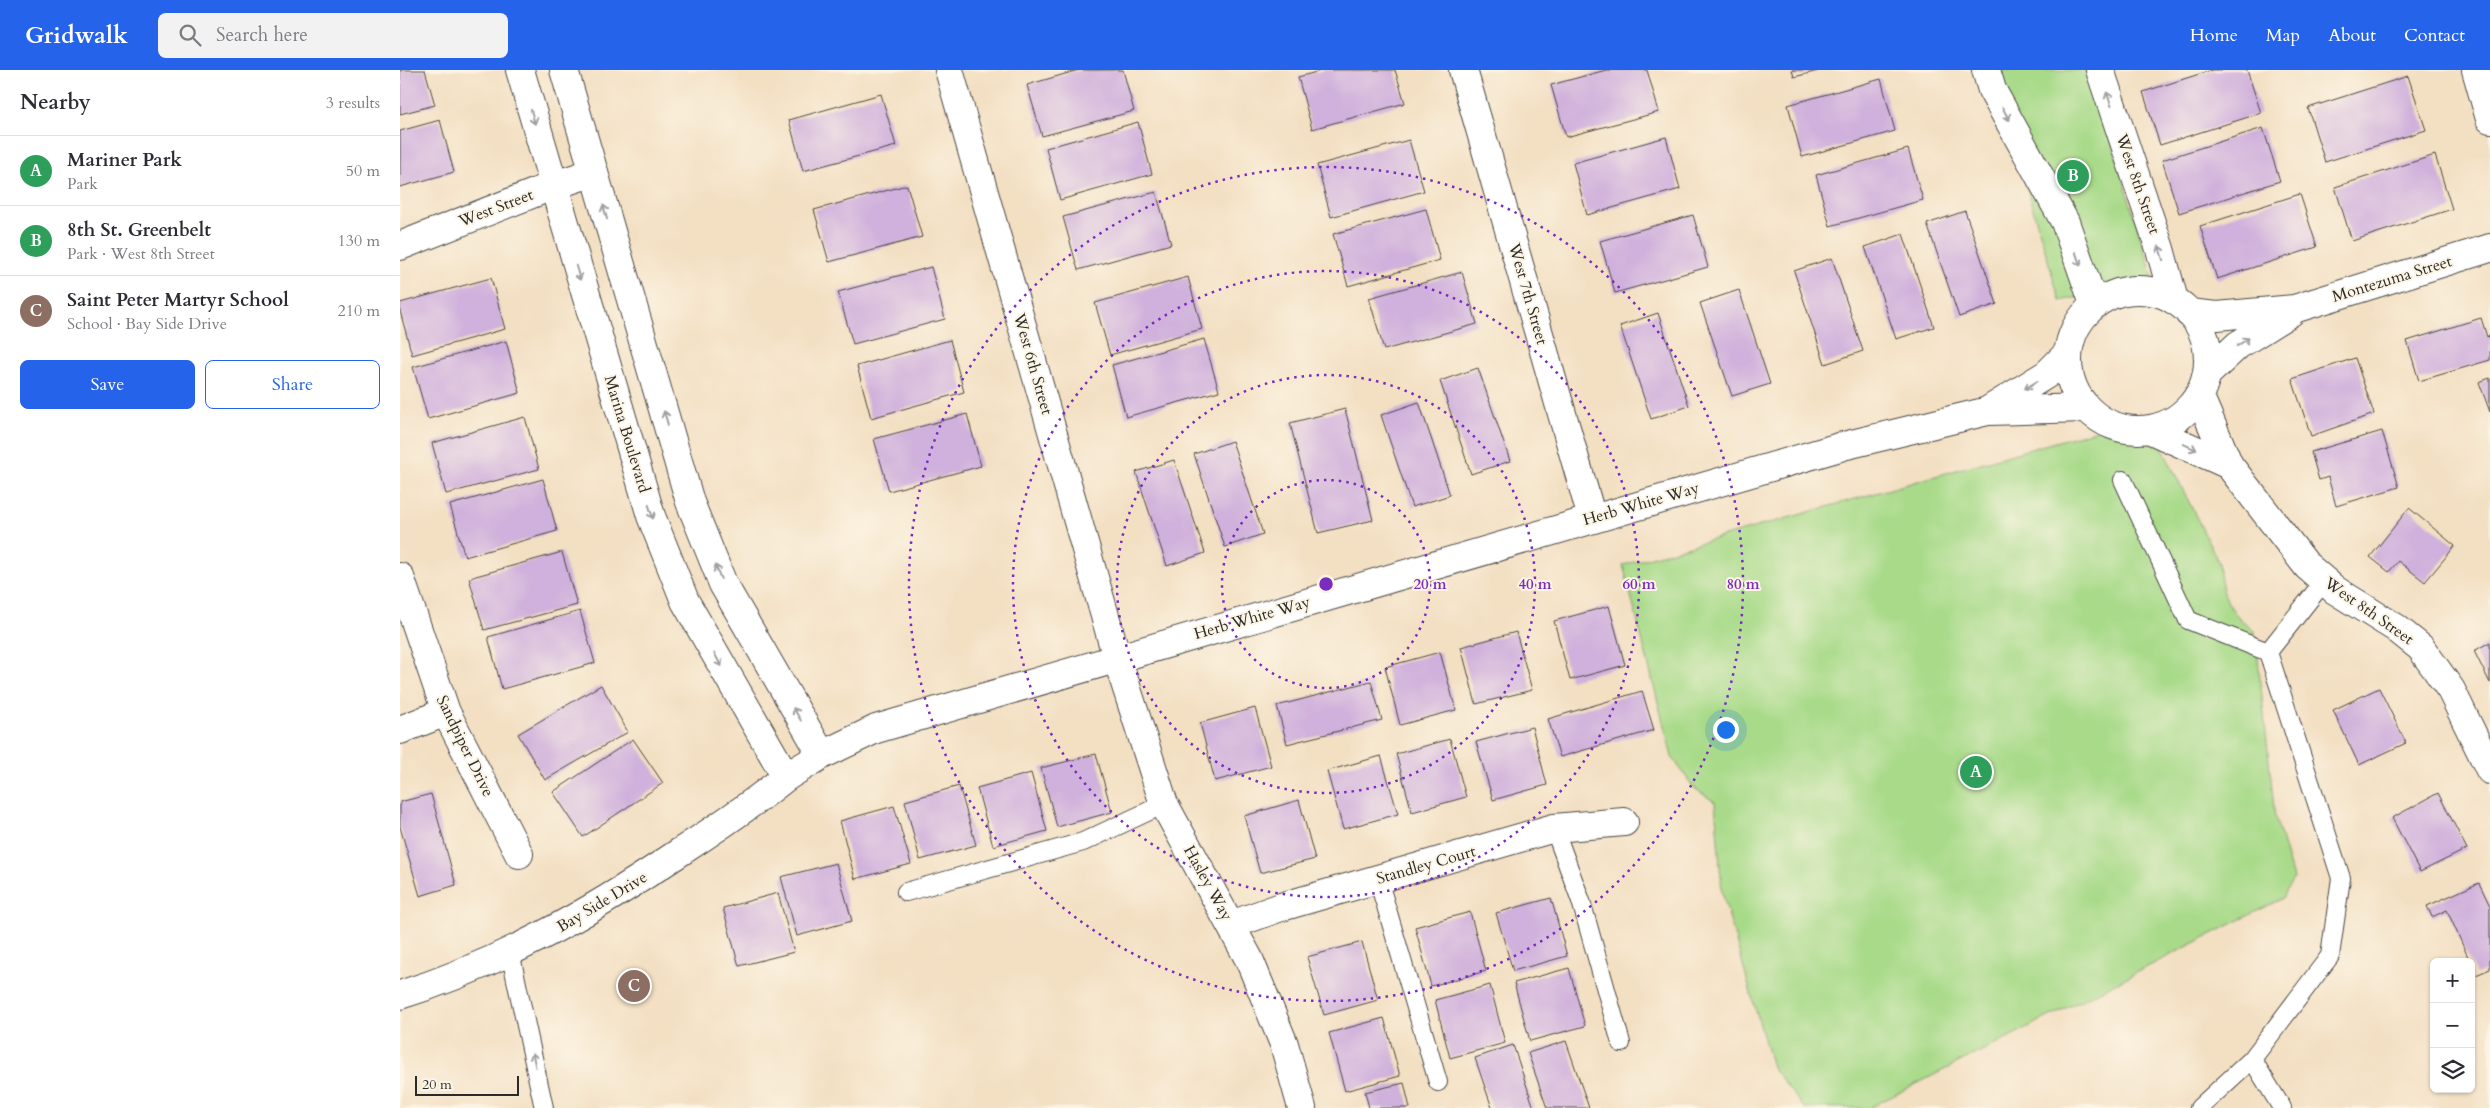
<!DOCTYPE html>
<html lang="en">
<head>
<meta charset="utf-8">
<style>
	:root { --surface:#fff; --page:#f2f2f3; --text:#2b2b33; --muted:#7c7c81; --line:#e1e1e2; --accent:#2563eb }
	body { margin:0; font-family:Cardo,serif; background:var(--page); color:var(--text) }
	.controls { position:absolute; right:15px; bottom:15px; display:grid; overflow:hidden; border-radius:8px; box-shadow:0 1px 4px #0004 }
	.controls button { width:45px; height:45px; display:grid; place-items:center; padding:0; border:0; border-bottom:1px solid var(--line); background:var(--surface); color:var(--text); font:25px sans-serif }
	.scale { position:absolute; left:15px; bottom:12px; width:104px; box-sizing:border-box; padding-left:5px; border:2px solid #2b2b2b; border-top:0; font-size:14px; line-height:18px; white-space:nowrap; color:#2b2b2b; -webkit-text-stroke:4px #fcf5e5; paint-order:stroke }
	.you { position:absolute; left:1325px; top:659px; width:18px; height:18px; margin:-12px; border:4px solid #fff; border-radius:50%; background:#1a73e8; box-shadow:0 0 0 8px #1a73e833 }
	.badge { display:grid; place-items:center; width:32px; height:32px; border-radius:50%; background:var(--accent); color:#fff; font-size:16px; font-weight:700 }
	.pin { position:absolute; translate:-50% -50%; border:2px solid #fff; box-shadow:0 1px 5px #0006 }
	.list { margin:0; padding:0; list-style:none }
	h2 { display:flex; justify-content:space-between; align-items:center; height:65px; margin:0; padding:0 20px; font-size:21px }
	h2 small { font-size:16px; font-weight:400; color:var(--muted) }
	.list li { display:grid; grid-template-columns:32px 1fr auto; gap:15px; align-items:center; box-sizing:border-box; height:70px; padding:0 20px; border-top:1px solid var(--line) }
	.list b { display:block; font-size:19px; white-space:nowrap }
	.list p { margin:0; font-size:16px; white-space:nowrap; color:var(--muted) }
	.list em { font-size:16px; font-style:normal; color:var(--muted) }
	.actions { display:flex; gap:10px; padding:15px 20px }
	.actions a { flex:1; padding:11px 0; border:1px solid var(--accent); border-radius:8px; text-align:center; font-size:18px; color:var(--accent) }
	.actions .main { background:var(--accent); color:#fff }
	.icon { flex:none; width:28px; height:28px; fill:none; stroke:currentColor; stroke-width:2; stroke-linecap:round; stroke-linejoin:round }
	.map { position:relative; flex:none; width:2090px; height:1038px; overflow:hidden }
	header { display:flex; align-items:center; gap:30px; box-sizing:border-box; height:70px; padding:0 25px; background:var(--accent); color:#fff }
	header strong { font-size:24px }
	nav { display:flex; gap:28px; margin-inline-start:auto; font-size:18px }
	.search { width:350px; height:45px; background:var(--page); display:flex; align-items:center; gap:12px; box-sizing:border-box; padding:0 18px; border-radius:8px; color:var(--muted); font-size:19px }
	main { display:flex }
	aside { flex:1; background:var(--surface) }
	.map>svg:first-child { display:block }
	.green { fill:#a8da89; stroke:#6a825a }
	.building { fill:#d0b0dc }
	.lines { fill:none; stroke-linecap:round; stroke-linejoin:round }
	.lane-casing { stroke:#494642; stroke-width:20 }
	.street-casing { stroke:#494642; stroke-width:30 }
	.secondary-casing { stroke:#494642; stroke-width:30 }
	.lane { stroke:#fff; stroke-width:18 }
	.street { stroke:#fff; stroke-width:28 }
	.secondary { stroke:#fff; stroke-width:28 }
	.oneway { stroke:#a0a0a0 }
	.ring { fill:none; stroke:#7b2cbf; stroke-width:2.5; stroke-dasharray:2.5 5 }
	.labels { text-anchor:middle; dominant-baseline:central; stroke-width:4; stroke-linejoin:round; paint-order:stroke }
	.street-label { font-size:16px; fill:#2b2b2b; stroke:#fcf5e5 }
	.centre { fill:#7b2cbf; stroke:#fcf5e5; stroke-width:2.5 }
	.ring-label { font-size:15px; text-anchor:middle; font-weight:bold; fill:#7b2cbf; stroke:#fcf5e5; stroke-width:4; stroke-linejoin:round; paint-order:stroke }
</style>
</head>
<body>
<header>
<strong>Gridwalk</strong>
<div class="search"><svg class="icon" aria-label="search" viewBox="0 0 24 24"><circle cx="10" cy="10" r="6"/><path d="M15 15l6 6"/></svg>Search here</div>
<nav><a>Home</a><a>Map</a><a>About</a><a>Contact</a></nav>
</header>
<main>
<aside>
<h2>Nearby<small>3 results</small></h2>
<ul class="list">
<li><span class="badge" style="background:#2e9e5b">A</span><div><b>Mariner Park</b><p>Park</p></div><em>50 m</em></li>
<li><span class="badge" style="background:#2e9e5b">B</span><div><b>8th St. Greenbelt</b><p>Park · West 8th Street</p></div><em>130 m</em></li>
<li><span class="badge" style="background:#8d6e63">C</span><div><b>Saint Peter Martyr School</b><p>School · Bay Side Drive</p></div><em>210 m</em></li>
</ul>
<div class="actions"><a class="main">Save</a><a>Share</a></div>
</aside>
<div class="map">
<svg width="2090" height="1038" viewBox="0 0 2090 1038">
	<rect width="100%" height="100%" fill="#fcf5e5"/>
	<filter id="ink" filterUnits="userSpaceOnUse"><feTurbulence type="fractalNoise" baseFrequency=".02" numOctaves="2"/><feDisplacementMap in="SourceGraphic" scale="10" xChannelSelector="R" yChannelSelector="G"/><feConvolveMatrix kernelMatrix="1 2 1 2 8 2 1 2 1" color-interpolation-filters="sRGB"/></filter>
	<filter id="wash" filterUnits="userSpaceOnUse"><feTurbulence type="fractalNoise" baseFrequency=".0096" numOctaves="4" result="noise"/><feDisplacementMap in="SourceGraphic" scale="20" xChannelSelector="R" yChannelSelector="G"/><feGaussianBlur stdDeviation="1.12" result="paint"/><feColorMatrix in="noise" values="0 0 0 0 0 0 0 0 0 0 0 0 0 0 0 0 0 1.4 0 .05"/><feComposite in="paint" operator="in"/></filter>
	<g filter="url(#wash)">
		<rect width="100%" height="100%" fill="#f3dfc2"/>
		<!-- green -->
		<path class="green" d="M1592,0H1690L1754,211L1660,231Z
			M1732,350L1751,355L1819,493C1822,528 1828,540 1855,562L1875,747L1893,808L1883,828L1469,1038H1404L1372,997L1322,822L1315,732L1294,718L1272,687L1223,495Z"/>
		<g id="blocks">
			<!-- building -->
			<path class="building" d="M0,0H25L35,35L0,44Z
				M679,0H723L734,41L642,66L627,15Z
				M924,0H995L1005,33L912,59L898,7Z
				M1206,0H1247L1259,42L1166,67L1151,15Z
				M1392,0H1418V1L1394,7Z
				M1812,0H1847L1861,43L1760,75L1743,22Z
				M2008,6L2026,60L1925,92L1908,38Z
				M1481,9L1495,61L1402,87L1388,35Z
				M481,24L496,76L403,101L389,50Z
				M40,50L54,102L0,117V61Z
				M738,52L752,104L660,130L646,78Z
				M1863,58L1880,111L1779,143L1762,90Z
				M1266,67L1280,119L1187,145L1173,93Z
				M1009,70L1024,121L931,147L917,95Z
				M1508,79L1523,130L1430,156L1416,105Z
				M2035,85L2052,139L1952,171L1935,117Z
				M507,115L522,167L429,192L414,140Z
				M756,122L771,174L678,200L663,147Z
				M1900,124L1917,177L1817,209L1800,156Z
				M1026,139L1040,190L948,216L933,164Z
				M1565,141L1597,234L1559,247L1527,154Z
				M1293,145L1308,197L1215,223L1200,171Z
				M1503,164L1534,257L1496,269L1465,177Z
				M1432,188L1463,281L1425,294L1394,201Z
				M531,197L545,249L453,274L438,222Z
				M1062,202L1077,254L984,280L969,228Z
				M788,207L802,259L710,285L695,233Z
				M91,208L105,259L12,285L0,241V233Z
				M1339,220L1370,314L1332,326L1300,233Z
				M1258,243L1289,336L1251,349L1220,256Z
				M2081,248L2087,267L2090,266V290L2019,311L2007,271Z
				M804,269L819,321L726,347L712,295Z
				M550,270L564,322L471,348L457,296Z
				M106,271L120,323L28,349L13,297Z
				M1955,288L1974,344L1911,366L1892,309Z
				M1078,298L1110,391L1071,404L1040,311Z
				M2090,308V342L2079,312Z
				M1019,332L1050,425L1012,437L981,345Z
				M945,339L973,450L918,463L890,353Z
				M567,344L581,396L489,421L474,369Z
				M125,347L139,399L46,424L32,373Z
				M1982,361L1999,417L1936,436L1928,407L1919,410L1911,382Z
				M832,371L863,464L825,477L794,384Z
				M774,390L805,483L767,496L736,402Z
				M143,409L157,461L65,487L50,435Z
				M2009,438L2055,476L2025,512L1998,491L1989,502L1970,487Z
				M162,482L177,535L84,560L69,508Z
				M1209,536L1225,595L1170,610L1154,551Z
				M180,541L195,593L102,619L88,567Z
				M1116,562L1132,620L1076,634L1061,577Z
				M2090,572V613L2074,581Z
				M1040,582L1056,640L1000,655L985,597Z
				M971,611L982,650L887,674L877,636Z
				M201,615L228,662L145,710L118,664Z
				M1979,618L2006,673L1959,695L1933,640Z
				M1242,621L1254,660L1160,687L1148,649Z
				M855,638L871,696L815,711L800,653Z
				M1132,657L1147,715L1093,730L1076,672Z
				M233,669L263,713L183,767L153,722Z
				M1050,669L1066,727L1012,742L996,684Z
				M696,684L712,742L657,757L641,698Z
				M981,686L998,744L943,759L927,701Z
				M631,703L647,761L593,776L577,718Z
				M559,716L576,775L520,790L505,731Z
				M2038,723L2067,779L2020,802L1992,748Z
				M31,724L56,815L20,826L0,757V732Z
				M899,730L915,789L860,803L844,746Z
				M494,736L511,794L455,809L440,751Z
				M436,793L452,851L397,866L381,807Z
				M2079,813L2090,836V899L2076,905L2047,840L2032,847L2027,836Z
				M378,823L394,882L339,896L323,838Z
				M1151,828L1167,886L1113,901L1096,843Z
				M1070,842L1086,901L1031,916L1015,857Z
				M962,872L978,930L924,945L907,887Z
				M1169,898L1185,956L1130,971L1114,913Z
				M1090,915L1105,973L1050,988L1035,930Z
				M984,948L1000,1006L945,1021L929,963Z
				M1166,971L1189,1038H1147L1128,983Z
				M1113,975L1134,1038H1092L1075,988Z
				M1004,1013L1010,1038H969L965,1022Z"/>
		</g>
	</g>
	<g filter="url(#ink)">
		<use href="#blocks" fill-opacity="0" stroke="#494642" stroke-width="1"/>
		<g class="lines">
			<defs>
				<path id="lane" d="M1723,410L1788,550L1868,582L1924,511
					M1154,758L1181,831L1221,973
					M978,809L1038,1012
					M506,822L683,772L764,734
					M110,882L144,1038
					M1852,989L1882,1038
					M1799,1038L1852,989L1930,886L1941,808L1868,582"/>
				<path id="street" d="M549,0L717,588L764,734L849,889L884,974L902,1038
					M1063,0L1192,448
					M1586,0L1592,20L1665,152L1694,234
					M1700,0L1760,179L1774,230
					M2076,0L2090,49
					M0,176L152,116L194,102
					M1799,325L1829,395L1907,496L1935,520L1996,558L2021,578L2051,620L2090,700
					M1751,360L1829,395
					M0,507L46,642L119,784
					M0,660L46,642
					M831,855L881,837L1154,758L1224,752
					M0,925C99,894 188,844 274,786C313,761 350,736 386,707"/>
				<path id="secondary" d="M120,0L251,446L285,531L386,707L422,685L476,659L1443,376L1588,341L1685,338
					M164,0L290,432L323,514L422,685
					M1668 290a70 70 0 1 1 140 0a70 70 0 1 1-140 0Z
					M1789,243L1817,246L1894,239L2090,178
					M1807,304L1838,275L1891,242
					M1589,340L1647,304L1668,283"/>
			</defs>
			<!-- lane casing -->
			<use href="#lane" class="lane-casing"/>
			<!-- street casing -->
			<use href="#street" class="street-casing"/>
			<!-- secondary casing -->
			<use href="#secondary" class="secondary-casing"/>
			<!-- lane -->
			<use href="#lane" class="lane"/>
			<!-- street -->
			<use href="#street" class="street"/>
			<!-- secondary -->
			<use href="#secondary" class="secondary"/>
		</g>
		<!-- one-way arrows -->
		<defs><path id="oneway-shaft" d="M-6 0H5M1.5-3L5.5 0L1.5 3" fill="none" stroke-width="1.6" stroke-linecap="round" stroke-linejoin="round" transform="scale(1.25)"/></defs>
		<g class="oneway">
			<use href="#oneway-shaft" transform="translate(1709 29) rotate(-109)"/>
			<use href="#oneway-shaft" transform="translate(1606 44) rotate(61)"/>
			<use href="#oneway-shaft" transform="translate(133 47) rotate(74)"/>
			<use href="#oneway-shaft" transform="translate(205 142) rotate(-106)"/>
			<use href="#oneway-shaft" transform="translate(1761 183) rotate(-106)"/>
			<use href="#oneway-shaft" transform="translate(1678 189) rotate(71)"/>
			<use href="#oneway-shaft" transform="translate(178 203) rotate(73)"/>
			<use href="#oneway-shaft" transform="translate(1843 272) rotate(-34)"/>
			<use href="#oneway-shaft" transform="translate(1631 315) rotate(148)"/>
			<use href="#oneway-shaft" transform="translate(266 348) rotate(-106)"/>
			<use href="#oneway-shaft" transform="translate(1790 377) rotate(24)"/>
			<use href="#oneway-shaft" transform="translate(251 442) rotate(72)"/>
			<use href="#oneway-shaft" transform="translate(318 502) rotate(-112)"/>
			<use href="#oneway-shaft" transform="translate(318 590) rotate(61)"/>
			<use href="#oneway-shaft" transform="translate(397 644) rotate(-121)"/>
			<use href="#oneway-shaft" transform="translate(134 990) rotate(-102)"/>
		</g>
	</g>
	<!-- distance rings -->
	<g class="ring">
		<circle cx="926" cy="514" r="104"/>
		<circle cx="926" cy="514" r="209"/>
		<circle cx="926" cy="514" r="313"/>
		<circle cx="926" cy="514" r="417"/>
	</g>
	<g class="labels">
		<!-- street labels -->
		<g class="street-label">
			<text transform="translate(1738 114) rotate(71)">West 8th Street</text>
			<text transform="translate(96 138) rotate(-21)">West Street</text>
			<text transform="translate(1992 209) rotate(-17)">Montezuma Street</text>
			<text transform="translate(1128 224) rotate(74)">West 7th Street</text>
			<text transform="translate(633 294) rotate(74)">West 6th Street</text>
			<text transform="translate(227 364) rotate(73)">Marina Boulevard</text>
			<text transform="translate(1241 434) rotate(-16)">Herb White Way</text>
			<text transform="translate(1969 541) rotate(35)">West 8th Street</text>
			<text transform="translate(852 548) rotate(-16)">Herb White Way</text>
			<text transform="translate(65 676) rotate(64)">Sandpiper Drive</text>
			<text transform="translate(1026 795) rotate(-16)">Standley Court</text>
			<text transform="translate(808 813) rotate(61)">Hasley Way</text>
			<text transform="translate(202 832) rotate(-31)">Bay Side Drive</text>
		</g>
	</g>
	<circle cx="926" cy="514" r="8" class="centre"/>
	<g class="ring-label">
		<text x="1030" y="519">20 m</text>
		<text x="1135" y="519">40 m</text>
		<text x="1239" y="519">60 m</text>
		<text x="1343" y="519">80 m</text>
	</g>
</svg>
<div class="controls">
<button>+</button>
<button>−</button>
<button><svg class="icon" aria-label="layers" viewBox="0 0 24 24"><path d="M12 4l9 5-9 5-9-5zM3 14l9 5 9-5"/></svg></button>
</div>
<div class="scale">20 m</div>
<div class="you"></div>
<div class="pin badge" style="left:1576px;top:702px;background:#2e9e5b">A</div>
<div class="pin badge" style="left:1673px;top:106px;background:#2e9e5b">B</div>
<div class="pin badge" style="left:234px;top:916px;background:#8d6e63">C</div>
</div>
</main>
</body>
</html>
